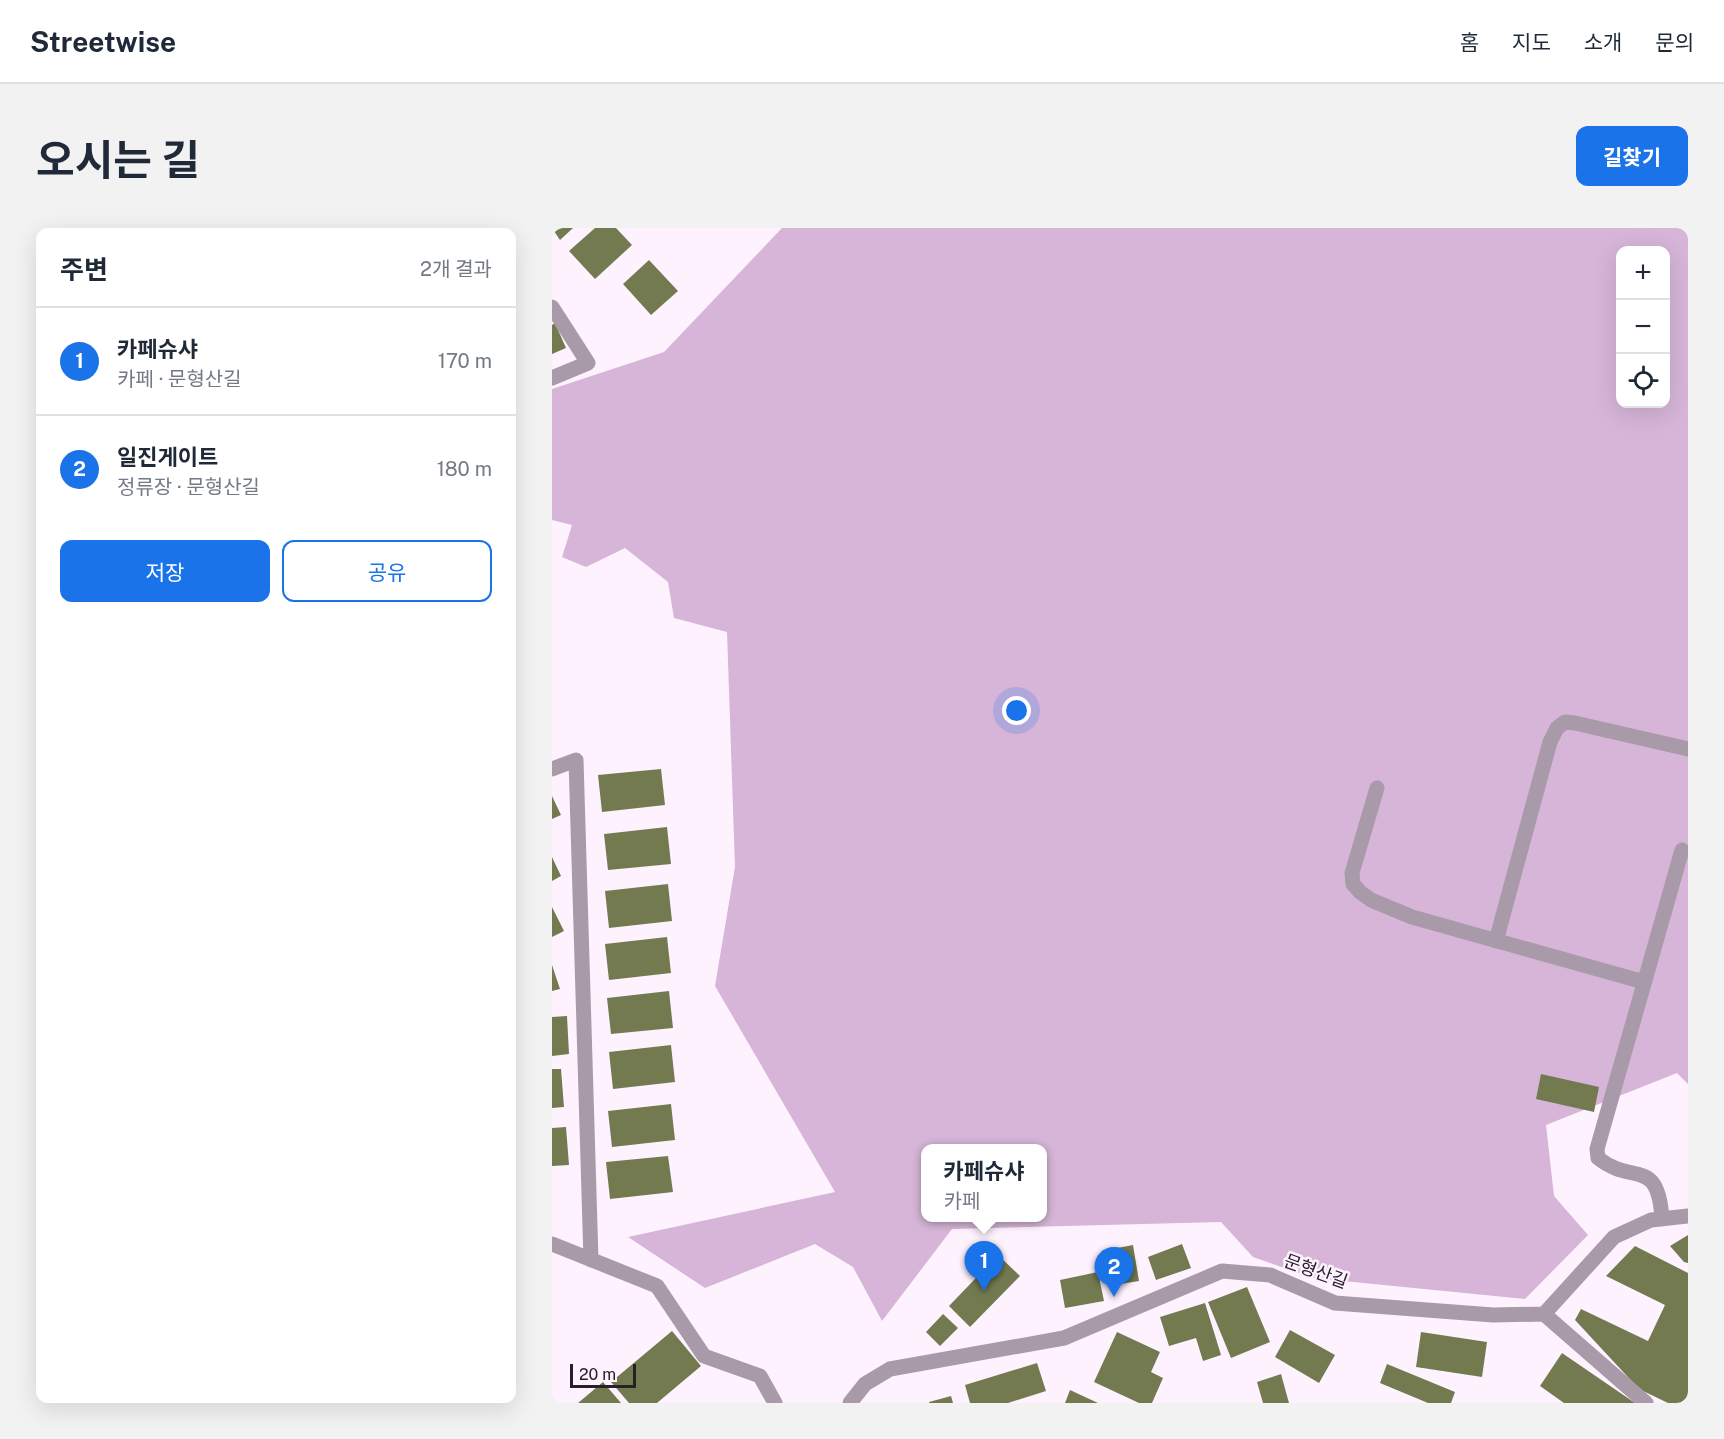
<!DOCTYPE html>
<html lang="ko">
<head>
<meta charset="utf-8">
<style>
	:root { --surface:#fff; --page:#f2f2f3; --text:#1f2937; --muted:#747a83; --line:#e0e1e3; --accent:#1a73e8 }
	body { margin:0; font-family:"Public Sans","Noto Sans KR",sans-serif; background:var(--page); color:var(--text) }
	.controls { position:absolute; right:18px; top:18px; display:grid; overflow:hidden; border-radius:12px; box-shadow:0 6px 24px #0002 }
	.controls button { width:54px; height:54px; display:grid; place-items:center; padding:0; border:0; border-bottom:2px solid var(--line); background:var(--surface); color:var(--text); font:30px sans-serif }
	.scale { position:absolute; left:18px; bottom:15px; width:66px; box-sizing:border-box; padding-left:6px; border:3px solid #272028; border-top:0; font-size:16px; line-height:21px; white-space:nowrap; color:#272028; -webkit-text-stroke:4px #fef2ff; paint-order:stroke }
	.you { position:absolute; left:465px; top:483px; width:21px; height:21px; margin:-15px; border:4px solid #fff; border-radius:50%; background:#1a73e8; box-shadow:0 0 0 9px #1a73e833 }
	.badge { display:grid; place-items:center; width:39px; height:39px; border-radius:50%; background:var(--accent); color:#fff; font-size:20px; font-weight:700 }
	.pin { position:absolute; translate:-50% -50px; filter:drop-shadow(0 2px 3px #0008) }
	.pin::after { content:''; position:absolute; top:32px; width:21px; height:18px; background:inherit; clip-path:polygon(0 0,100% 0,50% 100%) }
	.popup { position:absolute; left:369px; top:916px; width:126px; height:78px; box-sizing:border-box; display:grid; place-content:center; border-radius:12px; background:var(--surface); filter:drop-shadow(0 2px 4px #0005); font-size:20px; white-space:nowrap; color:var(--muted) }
	.popup b { font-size:22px; color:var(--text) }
	.popup::after { content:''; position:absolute; left:50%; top:100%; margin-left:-12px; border:12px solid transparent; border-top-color:var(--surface) }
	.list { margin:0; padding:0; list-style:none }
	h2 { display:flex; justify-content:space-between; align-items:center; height:78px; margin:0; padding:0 24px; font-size:26px }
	h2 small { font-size:20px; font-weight:400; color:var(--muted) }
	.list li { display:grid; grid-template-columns:39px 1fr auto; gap:18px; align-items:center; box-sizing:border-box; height:108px; padding:0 24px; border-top:2px solid var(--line) }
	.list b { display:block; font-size:22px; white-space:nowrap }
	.list p { margin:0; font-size:20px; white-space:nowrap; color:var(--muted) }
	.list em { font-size:20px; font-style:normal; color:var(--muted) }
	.actions { display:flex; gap:12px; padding:18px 24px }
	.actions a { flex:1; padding:14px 0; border:2px solid var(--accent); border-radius:12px; text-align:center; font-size:21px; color:var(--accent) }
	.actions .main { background:var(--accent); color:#fff }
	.icon { flex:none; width:33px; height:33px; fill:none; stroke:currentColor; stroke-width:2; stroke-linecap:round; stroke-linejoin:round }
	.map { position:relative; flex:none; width:1136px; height:1175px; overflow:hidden; border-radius:12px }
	header { display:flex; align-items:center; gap:36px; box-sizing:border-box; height:84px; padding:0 30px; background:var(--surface); border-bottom:2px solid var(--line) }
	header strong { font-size:28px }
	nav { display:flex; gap:33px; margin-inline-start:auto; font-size:21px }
	.intro { display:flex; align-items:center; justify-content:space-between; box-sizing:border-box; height:144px; padding:0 36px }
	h1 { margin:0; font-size:42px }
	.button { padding:15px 27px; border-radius:12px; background:var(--accent); color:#fff; font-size:21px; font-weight:700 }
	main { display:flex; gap:36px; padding:0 36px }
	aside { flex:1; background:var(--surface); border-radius:12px; box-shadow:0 6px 24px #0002 }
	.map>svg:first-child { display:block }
	.forest { fill:#d6b5d8; fill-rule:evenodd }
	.building { fill:#737a50 }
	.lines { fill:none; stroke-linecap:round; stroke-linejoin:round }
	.minor { stroke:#a89aa9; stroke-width:15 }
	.labels { text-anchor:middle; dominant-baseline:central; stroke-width:5; stroke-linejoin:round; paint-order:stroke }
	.street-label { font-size:18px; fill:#272028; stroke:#fef2ff }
</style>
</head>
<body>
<header>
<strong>Streetwise</strong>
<nav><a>홈</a><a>지도</a><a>소개</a><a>문의</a></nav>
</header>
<div class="intro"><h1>오시는 길</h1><a class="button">길찾기</a></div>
<main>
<aside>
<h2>주변<small>2개 결과</small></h2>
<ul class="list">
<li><span class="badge">1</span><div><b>카페슈샤</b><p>카페 · 문형산길</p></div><em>170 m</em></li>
<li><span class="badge">2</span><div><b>일진게이트</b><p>정류장 · 문형산길</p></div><em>180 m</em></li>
</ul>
<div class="actions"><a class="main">저장</a><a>공유</a></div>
</aside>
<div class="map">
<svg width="1136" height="1175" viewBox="0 0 1136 1175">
	<rect width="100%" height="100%" fill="#fef2ff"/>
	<!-- forest -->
	<path class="forest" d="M230,0H1136V856L1125,845L994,897L1002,968L1036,1007L973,1071L761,1050L701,1029L669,994L400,1001L330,1093L301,1039L263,1016L153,1060L76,1009L283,964L163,758L183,639L175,404L122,390L116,354L73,320L34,339L10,329L20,297L0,292V161L112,124ZM1068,22H1114V176H1068ZM374,920H490V990H374Z"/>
	<!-- building -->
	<path class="building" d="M0,0H21L8,12Z
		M43,0H64L80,17L43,51L17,23Z
		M97,32L126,63L99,87L71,56Z
		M3,95L14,120L0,126V97Z
		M109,541L113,577L50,584L46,547Z
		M0,568L9,587L0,591Z
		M115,599L119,636L56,642L52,606Z
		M0,629L9,648L0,653Z
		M116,656L120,693L57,700L53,663Z
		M0,679L12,703L0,709Z
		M115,709L119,745L57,752L53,716Z
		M0,737L8,761L0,763Z
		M117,763L121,800L59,806L55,770Z
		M15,788L17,826L0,828V789Z
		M119,817L123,854L61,861L57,824Z
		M0,841H9L12,879L0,880Z
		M989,846L1047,859L1042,884L984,871Z
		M119,876L123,912L60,919L56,883Z
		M14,899L17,937L0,938V900Z
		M116,928L121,964L58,971L54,934Z
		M1136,1007V1035L1132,1034L1118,1018Z
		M630,1016L639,1040L604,1052L596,1029Z
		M581,1017L587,1053L556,1058L550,1023Z
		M1083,1018L1136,1045V1175H1116L1087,1161L1023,1092L1029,1081L1096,1113L1113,1077L1054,1048Z
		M446,1027L468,1048L418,1099L397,1078Z
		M546,1044L552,1073L513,1080L508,1052Z
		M695,1059L718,1114L679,1130L656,1074Z
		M653,1075L669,1127L651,1133L644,1110L617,1118L608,1089Z
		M391,1086L406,1100L388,1118L374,1104Z
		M738,1102L783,1127L767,1155L723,1129Z
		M120,1103L149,1138L105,1175H77L59,1154Z
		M565,1104L608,1124L599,1144L611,1150L600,1175H587L542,1154Z
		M869,1104L935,1114L930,1149L864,1139Z
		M1010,1125L1083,1175H1012L988,1158Z
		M485,1135L494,1163L456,1175H418L413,1157Z
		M835,1136L903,1164L899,1175H876L828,1155Z
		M729,1146L737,1175H711L705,1154Z
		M51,1154L69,1175H26Z
		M518,1162L546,1175H513Z
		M399,1168L401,1175H377V1174Z"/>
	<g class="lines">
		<!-- minor -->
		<path class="minor" d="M0,79L36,135L0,150
			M0,541L24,532L39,1032
			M825,560L800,645L801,656L808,664L819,672L860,689L1092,754
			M944,713L998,514L1005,500L1013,494L1023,495L1136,521
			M1110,991C1106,928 1081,958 1046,930L1045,921L1130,622
			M0,1016L105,1058L152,1128L208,1148L223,1175
			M992,1086L1094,1175
			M298,1175L313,1156L338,1141L512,1110L670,1043L718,1047L783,1075L941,1087L992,1086L1062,1009L1099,992L1136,988"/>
	</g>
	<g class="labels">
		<!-- street labels -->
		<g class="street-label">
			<text transform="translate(764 1043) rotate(20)">문형산길</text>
		</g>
	</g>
</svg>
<div class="controls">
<button>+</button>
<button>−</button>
<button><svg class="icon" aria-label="locate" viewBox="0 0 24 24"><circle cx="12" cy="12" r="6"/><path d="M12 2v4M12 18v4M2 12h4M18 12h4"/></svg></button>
</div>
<div class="scale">20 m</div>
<div class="you"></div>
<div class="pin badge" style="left:432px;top:1063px">1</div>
<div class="popup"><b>카페슈샤</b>카페</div>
<div class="pin badge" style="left:562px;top:1069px">2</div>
</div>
</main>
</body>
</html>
